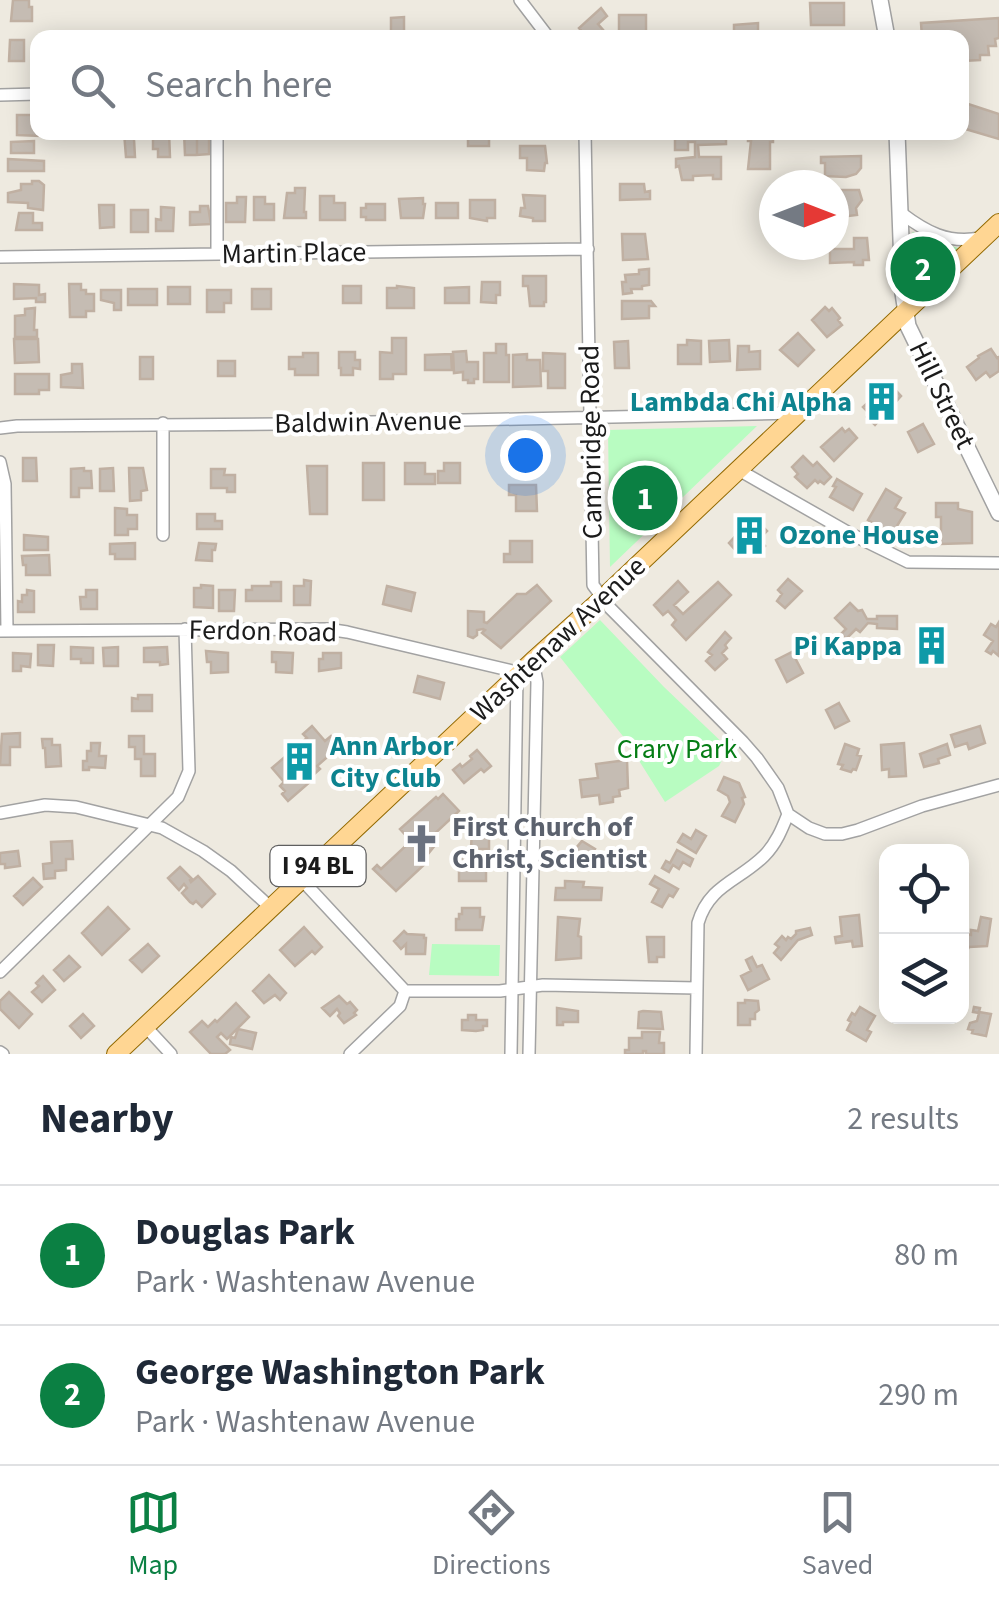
<!DOCTYPE html>
<html lang="en">
<head>
<meta charset="utf-8">
<style>
	:root { --surface:#fff; --page:#f2f2f3; --text:#1f2937; --muted:#747a83; --line:#e0e1e3; --accent:#0b8043 }
	body { margin:0; font-family:"Source Sans 3",sans-serif; background:var(--page); color:var(--text) }
	.controls { position:absolute; right:30px; bottom:30px; display:grid; overflow:hidden; border-radius:20px; box-shadow:0 5px 25px #0003 }
	.controls button { width:90px; height:90px; display:grid; place-items:center; padding:0; border:0; border-bottom:2px solid var(--line); background:var(--surface); color:var(--text); font:50px sans-serif }
	.compass { position:absolute; left:759px; top:170px; width:90px; height:90px; border-radius:50%; background:var(--surface); box-shadow:0 5px 25px #0003; rotate:90deg }
	.you { position:absolute; left:525px; top:455px; width:35px; height:35px; margin:-25px; border:8px solid #fff; border-radius:50%; background:#1a73e8; box-shadow:0 0 0 15px #1a73e833 }
	.badge { display:grid; place-items:center; width:65px; height:65px; border-radius:50%; background:var(--accent); color:#fff; font-size:32px; font-weight:700 }
	.pin { position:absolute; translate:-50% -50%; border:5px solid #fff; box-shadow:0 2px 10px #0006 }
	.list { margin:0; padding:0; list-style:none }
	h2 { display:flex; justify-content:space-between; align-items:center; height:130px; margin:0; padding:0 40px; font-size:42px }
	h2 small { font-size:32px; font-weight:400; color:var(--muted) }
	.list li { display:grid; grid-template-columns:65px 1fr auto; gap:30px; align-items:center; box-sizing:border-box; height:140px; padding:0 40px; border-top:2px solid var(--line) }
	.list b { display:block; font-size:38px; white-space:nowrap }
	.list p { margin:0; font-size:32px; white-space:nowrap; color:var(--muted) }
	.list em { font-size:32px; font-style:normal; color:var(--muted) }
	.icon { flex:none; width:55px; height:55px; fill:none; stroke:currentColor; stroke-width:2; stroke-linecap:round; stroke-linejoin:round }
	.map { position:relative; flex:none; width:999px; height:1054px; overflow:hidden }
	.search { position:absolute; background:var(--surface); box-shadow:0 5px 25px #0003; left:30px; right:30px; top:30px; height:110px; display:flex; align-items:center; gap:25px; box-sizing:border-box; padding:0 35px; border-radius:20px; color:var(--muted); font-size:38px }
	.sheet { height:410px; background:var(--surface) }
	nav { display:flex; justify-content:space-around; align-items:center; box-sizing:border-box; height:140px; border-top:2px solid var(--line); background:var(--surface); font-size:28px; color:var(--muted) }
	nav a { display:grid; justify-items:center; gap:5px }
	nav .on { color:var(--accent) }
	.map>svg:first-child { display:block }
	.park { fill:#b8fcc1 }
	.building { fill:#c5bcb3; stroke:#c0b0a2; stroke-width:2.5 }
	.lines { fill:none; stroke-linecap:round; stroke-linejoin:round }
	.minor-casing { stroke:#a2a2a2; stroke-width:14 }
	.tertiary-casing { stroke:#a2a2a2; stroke-width:18 }
	.primary-casing { stroke:#926900; stroke-width:20 }
	.minor { stroke:#fff; stroke-width:11 }
	.tertiary { stroke:#fff; stroke-width:15 }
	.primary { stroke:#ffd693; stroke-width:18 }
	.labels { text-anchor:middle; dominant-baseline:central; stroke-width:8; stroke-linejoin:round; paint-order:stroke }
	.shield { fill:#fff; stroke:#5f5f5f; stroke-width:2.5 }
	.shield-label { font-size:25px; font-weight:bold; fill:#1b1b1b }
	.street-label { font-size:28px; fill:#1b1b1b; stroke:#fff }
	.culture-label { font-size:28px; font-weight:bold; fill:#0d838f; stroke:#fff; text-anchor:end }
	.park-label { font-size:28px; fill:#057d15; stroke:#fff }
	.worship-label { font-size:28px; font-weight:bold; fill:#5b616d; stroke:#fff; text-anchor:start }
</style>
</head>
<body>
<div class="map">
<svg width="999" height="1054" viewBox="0 0 999 1054">
	<rect width="100%" height="100%" fill="#eeeae0"/>
	<!-- park -->
	<path class="park" d="M913,232L958,248L913,290H911L908,238Z
		M757,426L610,567L608,430Z
		M600,620L664,687L728,748L719,766L665,802L626,740L560,657Z
		M432,944L500,945L499,976L429,975Z"/>
	<!-- building -->
	<path class="building" d="M13,0H29V7H32V21H11Z
		M810,3H844V25H811Z
		M601,8L607,16L598,24L605,32L598,38H592L588,32L585,35L579,28Z
		M619,15H646V38H619Z
		M404,17V33H416V38H395V35H391V18Z
		M999,18V38L995,39L996,46H988L989,55H980V60L963,61L962,38H922L921,23Z
		M758,23V36L755,38H734V25Z
		M10,40H24V61H9Z
		M962,102L999,114V139L962,128Z
		M17,115H38V132H42L41,136L17,135Z
		M124,132H149V136L134,139L135,157H126Z
		M153,132H169L170,157H158V149H153Z
		M184,132H197V155H185Z
		M197,132H209V154L197,155Z
		M468,132H489V146H468Z
		M675,132H726V144L698,145L699,157H721V179H713V175L693,176V180H682L679,166L676,167V159L695,157V142H688V150H675Z
		M748,132H773V142H770V169H748L751,141H748Z
		M34,141V153H11V142Z
		M520,146H545L547,163H545L544,171L527,170V158H520Z
		M861,156V168L856,174L846,177L825,176V163H821V157Z
		M8,159L44,161V171H8Z
		M32,181H39L44,185L43,210L28,208V203L8,202V193L21,190V184H32Z
		M620,184H644L645,192L650,191V199L620,200Z
		M295,188H305L304,212H306V218H284L287,193H295Z
		M834,188L835,190H859L862,200L856,208L857,215L839,217V214L834,215Z
		M523,195L545,196V221H533V218L520,216L521,208H525Z
		M320,196H334V203H345V220H320Z
		M237,197H246L245,222H226V203H237Z
		M254,197H265V204H274V220H254Z
		M423,198V204H425L423,218H401L399,199Z
		M470,200H495V218H487V221L470,218Z
		M436,203H458V218H436Z
		M366,204H385V220H366V217H361V208H366Z
		M99,205H114V227L100,228Z
		M200,206H208L211,224L190,225V212H200Z
		M161,207L174,208L173,231H156V219L161,220Z
		M131,210H148V232H131Z
		M19,213H33V223H42V230H16Z
		M622,234H645L648,259L623,260Z
		M854,238H867L869,260H863V265H854V262L830,263V249H854Z
		M649,269V285L642,286V289H631L632,293L623,294L622,282H626L625,275L639,274V270Z
		M523,276H546V302H544V306H530L528,286H523Z
		M482,282H500V295H496V303L481,302Z
		M14,284L39,285V295L45,294V302H36V298L14,299Z
		M69,284H81V290H86V294H94V311H86V317H70Z
		M343,286H361V303H343Z
		M397,286L414,288V308H387V288H397Z
		M168,287H190V304H168Z
		M469,287V303H445V288Z
		M128,289H157V305H128Z
		M252,289H271V309H252Z
		M101,290H121V310H114V303L101,300Z
		M207,290H231V303H224V312H207Z
		M622,301H651L655,306H649V318L622,319Z
		M825,307L829,311L832,308L840,318L838,320L842,325L827,337L812,320Z
		M35,308L34,330H37V337H15V316L25,315V309Z
		M798,333L814,350L798,366L780,350Z
		M392,338H406V374H393V379H380V352L392,353Z
		M14,339H38L39,362L15,363Z
		M687,340L701,341V364H678V345H687Z
		M729,340L730,361L710,362L709,341Z
		M628,341L629,368H615L614,342Z
		M496,344H506V355H509V382H484V353H496Z
		M738,346H749V352L760,351V369L737,370Z
		M991,349L997,358L999,357V371L990,377L986,372L976,380L967,367L979,358L978,356Z
		M466,351L467,362H478V379H474V383H468V380H463V372L454,373L453,352Z
		M339,352H355V360H360V369L353,368V375H341V368H339Z
		M303,353H318V375H295V369H289V357H303Z
		M543,353L565,354V388H548V371H543Z
		M451,354L452,370H425V355Z
		M527,354V360H540L541,386L513,387V355Z
		M140,357H153V379H140Z
		M218,361H235V376H218Z
		M72,364H82L83,388L61,387V375L72,373Z
		M15,374H49V390H39V394H15Z
		M889,383L901,396L875,425L867,417L870,414L863,407Z
		M923,424L934,444L918,452L908,432Z
		M842,428L845,432L849,429L857,438L834,461L821,447Z
		M541,440L544,456L525,457V441Z
		M803,456L813,466L817,462L831,477L824,484L820,481L818,483L815,480L807,488L795,477L798,474L792,467Z
		M23,458H36L37,481H23Z
		M363,463H384V500H363Z
		M405,463H425V474H435V484H405Z
		M444,463H460V483H438V471H444Z
		M307,466H327V514H310Z
		M84,468V471H91L92,488H79V497H71V469Z
		M113,468L114,491H100V469Z
		M129,468H143L147,490L141,491V500L130,501Z
		M211,469H225L224,475H235V492H227V488H211Z
		M837,479L862,494L853,510L830,497L836,487L833,486Z
		M509,485H536L537,511H516V495H509Z
		M886,489L901,498L895,508L905,513L892,534L868,520Z
		M936,503H958V509L972,512V543L941,544V517H936Z
		M115,508L127,509V515H137V529H128V535H115Z
		M197,514H215V521H222V529H197Z
		M753,517L767,531L759,539L765,546L755,556L747,548L739,554L729,543Z
		M24,535L48,537V550H24Z
		M510,541H532V562H504V554H510Z
		M135,543V559H115V554H110V544Z
		M199,543L216,544L215,550H212V561L196,560Z
		M49,555L50,575H26V565H23L22,556Z
		M788,579L802,591L785,608L777,601L782,594L778,590Z
		M304,580L311,581L310,605H294V586H304Z
		M678,581L688,592L674,605L683,614L718,582L731,595L686,640L672,625L676,620L668,611L663,615L654,605Z
		M271,582H281V601H246V590H252V586H271Z
		M201,585L213,586V608L194,607V588H201Z
		M537,585L551,601L501,648L482,633L485,630L483,629L477,630V635L473,638L468,636V611L484,612V622L487,623L517,594H526Z
		M387,586L415,593L411,611L383,604Z
		M27,590L34,591V612H18V601L22,602V595H27Z
		M86,590H97V609H81L80,597H86Z
		M219,590H235L234,611H219Z
		M850,603L858,611L862,610L867,619H877V616H897V629L877,628V624L868,623L860,632L856,629L846,639L841,634L846,629L835,618Z
		M999,622V656L993,651L991,654L986,651L993,641L984,635L991,624L996,627Z
		M725,632L731,638L725,645L727,648L722,653L727,659L715,670L706,661L712,655L708,652Z
		M921,637H944V654H921Z
		M38,645H54L53,666L38,665Z
		M71,647L93,648V663H81V659H71Z
		M118,647V666H104L103,648Z
		M167,647L168,664L160,665V662H144V648Z
		M206,651L228,653V672L211,673V662H207Z
		M272,652L293,653L292,673L276,672V662H272Z
		M792,652L803,673L787,682L776,660Z
		M13,653L31,654L30,667L21,666V671H13Z
		M323,653H341V668L319,671V659H323Z
		M418,676L444,683L440,699L414,692Z
		M138,695H152V711H132V698L138,699Z
		M839,703L849,721L835,728L826,710Z
		M312,726L325,741L331,736L340,746L317,766L320,769L312,776L309,773L307,774L312,780L288,801L282,794L285,791L280,786L284,782L272,768L294,749L301,758L304,755L306,758L311,754L302,742L307,738L303,734Z
		M980,726L985,743L969,749L967,743L955,747L951,735Z
		M20,733V747H10V765H0L2,734Z
		M129,736H144V754H155V776H141V759H135V747H129Z
		M42,739H52V745H60L61,766L46,767L45,748H43Z
		M91,743H100L99,756H106L105,768L89,767V770H83V761H87V751H91Z
		M904,743L906,776L889,777V769L882,770L881,745Z
		M845,744L859,749L857,755L861,756L856,770L853,769L851,772L841,769L843,765L838,764Z
		M947,744L950,755L938,759L939,763L924,767L920,754Z
		M477,750L491,766L484,772L481,769L464,783L453,770L460,764L462,767L472,759L470,756Z
		M627,760L628,788L619,790L620,796L613,797V802L600,804L599,795L582,797L580,780L598,778L596,764Z
		M724,777L739,783L745,797L742,798L744,804L735,822L722,816L730,802L728,796L718,790Z
		M443,794L459,811L430,838L436,844L424,859L427,862L396,891L373,869L377,865L381,869L411,841L400,829L436,797L438,799Z
		M472,827H489V849H471Z
		M696,830L706,836L696,853L678,842L683,834L691,839Z
		M72,841L73,859H66V870L55,871V878L44,879L43,864L52,863L51,842Z
		M582,841L595,849L587,863L571,854Z
		M677,850L693,859L690,866L683,862L679,869L673,865L669,872L662,868L666,861L670,863Z
		M18,851L20,866L5,868V864H0V853Z
		M455,853L465,854L464,866H478V860H486V881H459V866H455Z
		M180,867L192,879L190,880L191,882L198,876L215,894L202,907L196,901L193,904L190,902L182,893L187,888L184,884L179,890L168,878Z
		M655,876L678,889L673,897L669,895L662,907L652,902L659,889L650,884Z
		M33,878L42,887L23,905L14,896Z
		M565,881L584,882L583,887L602,888L601,900H555L556,888H565Z
		M108,907L129,929L102,955L82,933Z
		M462,908H480V917H484L482,930H456V919H459V914H462Z
		M859,915L862,946L853,947L852,941L836,943L835,937L842,936L840,917Z
		M558,917L580,919L578,936L581,937V958L556,960Z
		M981,917L991,919L987,946L969,947L965,955L962,953V933L971,935V930L978,931Z
		M304,927L322,947L315,954L312,951L295,966L280,950Z
		M810,928L812,935L798,940L781,960L774,953L779,947L775,944L782,936L786,940L788,937L791,939L796,934V931Z
		M404,931L407,934L424,935V938H426L425,954H406V944L401,949L394,941Z
		M647,937H664V957H657V962H649Z
		M148,944L159,956L142,972L130,960Z
		M69,956L80,967L64,981L54,970Z
		M752,957L757,967L762,965L769,979L748,990L741,976L751,971L746,960Z
		M269,975L286,993L280,1000L275,995L264,1003L253,991Z
		M43,976L55,990L42,1002L32,992L39,986L36,983Z
		M9,992L32,1014L19,1028L0,1009V1001Z
		M339,996L347,1004L350,1002L357,1010L354,1013L356,1015L344,1023L338,1016L340,1013L337,1009L330,1016L322,1008Z
		M745,1000L758,1001L759,1010L755,1013V1019H750V1025H738V1003H745Z
		M236,1003L249,1017L227,1039L221,1033L217,1037L230,1050L225,1054H211L190,1032L202,1021L208,1027L215,1020L217,1022Z
		M860,1007L875,1016L867,1030L871,1032L866,1041L847,1030L851,1022L848,1020L852,1013L855,1015Z
		M974,1007L980,1008L979,1012L991,1014L986,1036L972,1033L973,1030L968,1029L970,1023L977,1021L979,1013L973,1012Z
		M557,1008L578,1011V1022H563V1025H557Z
		M643,1011L661,1012L663,1029L638,1028L639,1012Z
		M83,1014L94,1026L81,1038L70,1026Z
		M468,1015H476V1020H487V1026H483V1030L476,1031L462,1030V1020H468Z
		M238,1029L256,1033L252,1049L230,1044L231,1037L235,1038Z
		M642,1032H660L659,1043H664V1054H646V1051H643V1054H625V1050H629V1038H642Z"/>
	<g class="lines">
		<defs>
			<path id="minor" d="M520,0L549,38
				M0,95L38,94
				M217,132V254
				M585,132L593,585L610,608L743,742L757,758L778,788L788,814L809,828L825,834H842L858,830L922,806L999,785
				M901,213C926,232 948,244 980,238
				M0,257L588,249
				M163,423V535
				M0,428L17,426L279,424L796,413
				M0,462L5,484L7,631
				M737,469L851,534L908,562L999,563
				M0,631L327,629L347,632L521,673
				M0,813L45,805L76,807L162,828L203,851L231,871L272,909
				M302,880L405,991H500L543,985L697,988
				M0,972L178,797L189,771L185,629
				M145,1026L171,1054
				M0,1052L3,1054
				M350,1054L400,1006L405,991
				M511,1054L517,676
				M529,1054L537,682L533,661
				M696,1054L698,923C709,885 739,881 764,856C776,844 782,829 788,814"/>
			<path id="tertiary" d="M880,0L887,38
				M897,132L903,293L908,326L999,513"/>
			<path id="primary" d="M116,1054L533,661L602,599L999,223"/>
		</defs>
		<!-- minor casing -->
		<use href="#minor" class="minor-casing"/>
		<!-- tertiary casing -->
		<use href="#tertiary" class="tertiary-casing"/>
		<!-- primary casing -->
		<use href="#primary" class="primary-casing"/>
		<!-- minor -->
		<use href="#minor" class="minor"/>
		<!-- tertiary -->
		<use href="#tertiary" class="tertiary"/>
		<!-- primary -->
		<use href="#primary" class="primary"/>
	</g>
	<!-- icons -->
	<defs>
		<symbol id="building-bare" viewBox="-9 -9 18 18"><path d="M-4-6H4V6H1V3H-1V6H-4ZM-2.5-4.3h1.7v1.8h-1.7ZM.8-4.3h1.7v1.8H.8ZM-2.5-1h1.7V.8h-1.7ZM.8-1h1.7V.8H.8Z" fill="#0f9aa8" stroke="#fff" stroke-width="2.5" paint-order="stroke"/></symbol>
		<symbol id="church-bare" viewBox="-9 -9 18 18"><path d="M-1.2-6h2.4v3.5h3.3v2.4h-3.3V6h-2.4V-.1h-3.3v-2.4h3.3Z" fill="#6b7280" stroke="#fff" stroke-width="2.5" paint-order="stroke"/></symbol>
	</defs>
	<g fill-rule="evenodd">
		<use href="#building-bare" x="854" y="374" width="55" height="55"/>
		<use href="#building-bare" x="722" y="508" width="55" height="55"/>
		<use href="#building-bare" x="904" y="618" width="55" height="55"/>
		<use href="#building-bare" x="272" y="734" width="55" height="55"/>
		<use href="#church-bare" x="394" y="816" width="55" height="55"/>
	</g>
	<g class="labels">
		<!-- shield labels -->
		<rect class="shield" x="270.5" y="846" width="95" height="40" rx="8"/>
		<g class="shield-label">
			<text x="318" y="866">I 94 BL</text>
		</g>
		<!-- street labels -->
		<g class="street-label">
			<text transform="translate(294 253) rotate(-1)">Martin Place</text>
			<text transform="translate(942 395) rotate(64)">Hill Street</text>
			<text transform="translate(368 422) rotate(-1)">Baldwin Avenue</text>
			<text transform="translate(591 442) rotate(-91)">Cambridge Road</text>
			<text transform="translate(263 631) rotate(1)">Ferdon Road</text>
			<text transform="translate(558 639) rotate(-43)">Washtenaw Avenue</text>
		</g>
		<!-- culture labels -->
		<g class="culture-label">
			<text x="852" y="402">Lambda Chi Alpha</text>
			<text x="779" y="535" text-anchor="start">Ozone House</text>
			<text x="902" y="646">Pi Kappa</text>
			<text x="330" y="746" text-anchor="start">Ann Arbor<tspan x="330" dy="32">City Club</tspan></text>
		</g>
		<!-- park labels -->
		<g class="park-label">
			<text x="677" y="749">Crary Park</text>
		</g>
		<!-- worship labels -->
		<g class="worship-label">
			<text x="452" y="827">First Church of<tspan x="452" dy="32">Christ, Scientist</tspan></text>
		</g>
	</g>
</svg>
<div class="controls">
<button><svg class="icon" aria-label="locate" viewBox="0 0 24 24"><circle cx="12" cy="12" r="6"/><path d="M12 2v4M12 18v4M2 12h4M18 12h4"/></svg></button>
<button><svg class="icon" aria-label="layers" viewBox="0 0 24 24"><path d="M12 4l9 5-9 5-9-5zM3 14l9 5 9-5"/></svg></button>
</div>
<svg class="compass" viewBox="-18 -18 36 36"><path d="M0-13l5 13h-10z" fill="#e53935"/><path d="M0 13l5-13h-10z" fill="#747a83"/></svg>
<div class="you"></div>
<div class="pin badge" style="left:645px;top:498px">1</div>
<div class="pin badge" style="left:923px;top:269px">2</div>
<div class="search"><svg class="icon" aria-label="search" viewBox="0 0 24 24"><circle cx="10" cy="10" r="6"/><path d="M15 15l6 6"/></svg>Search here</div>
</div>
<section class="sheet">
<h2>Nearby<small>2 results</small></h2>
<ul class="list">
<li><span class="badge">1</span><div><b>Douglas Park</b><p>Park · Washtenaw Avenue</p></div><em>80 m</em></li>
<li><span class="badge">2</span><div><b>George Washington Park</b><p>Park · Washtenaw Avenue</p></div><em>290 m</em></li>
</ul>
</section>
<nav>
<a class="on"><svg class="icon" aria-label="map" viewBox="0 0 24 24"><path d="M3 6l6-2 6 2 6-2v14l-6 2-6-2-6 2zM9 4v14M15 6v14"/></svg>Map</a>
<a><svg class="icon" aria-label="directions" viewBox="0 0 24 24"><path d="M12 3l9 9-9 9-9-9zM9 14v-3h6M13 9l2 2-2 2"/></svg>Directions</a>
<a><svg class="icon" aria-label="saved" viewBox="0 0 24 24"><path d="M7 4h10v16l-5-4-5 4z"/></svg>Saved</a>
</nav>
</body>
</html>
